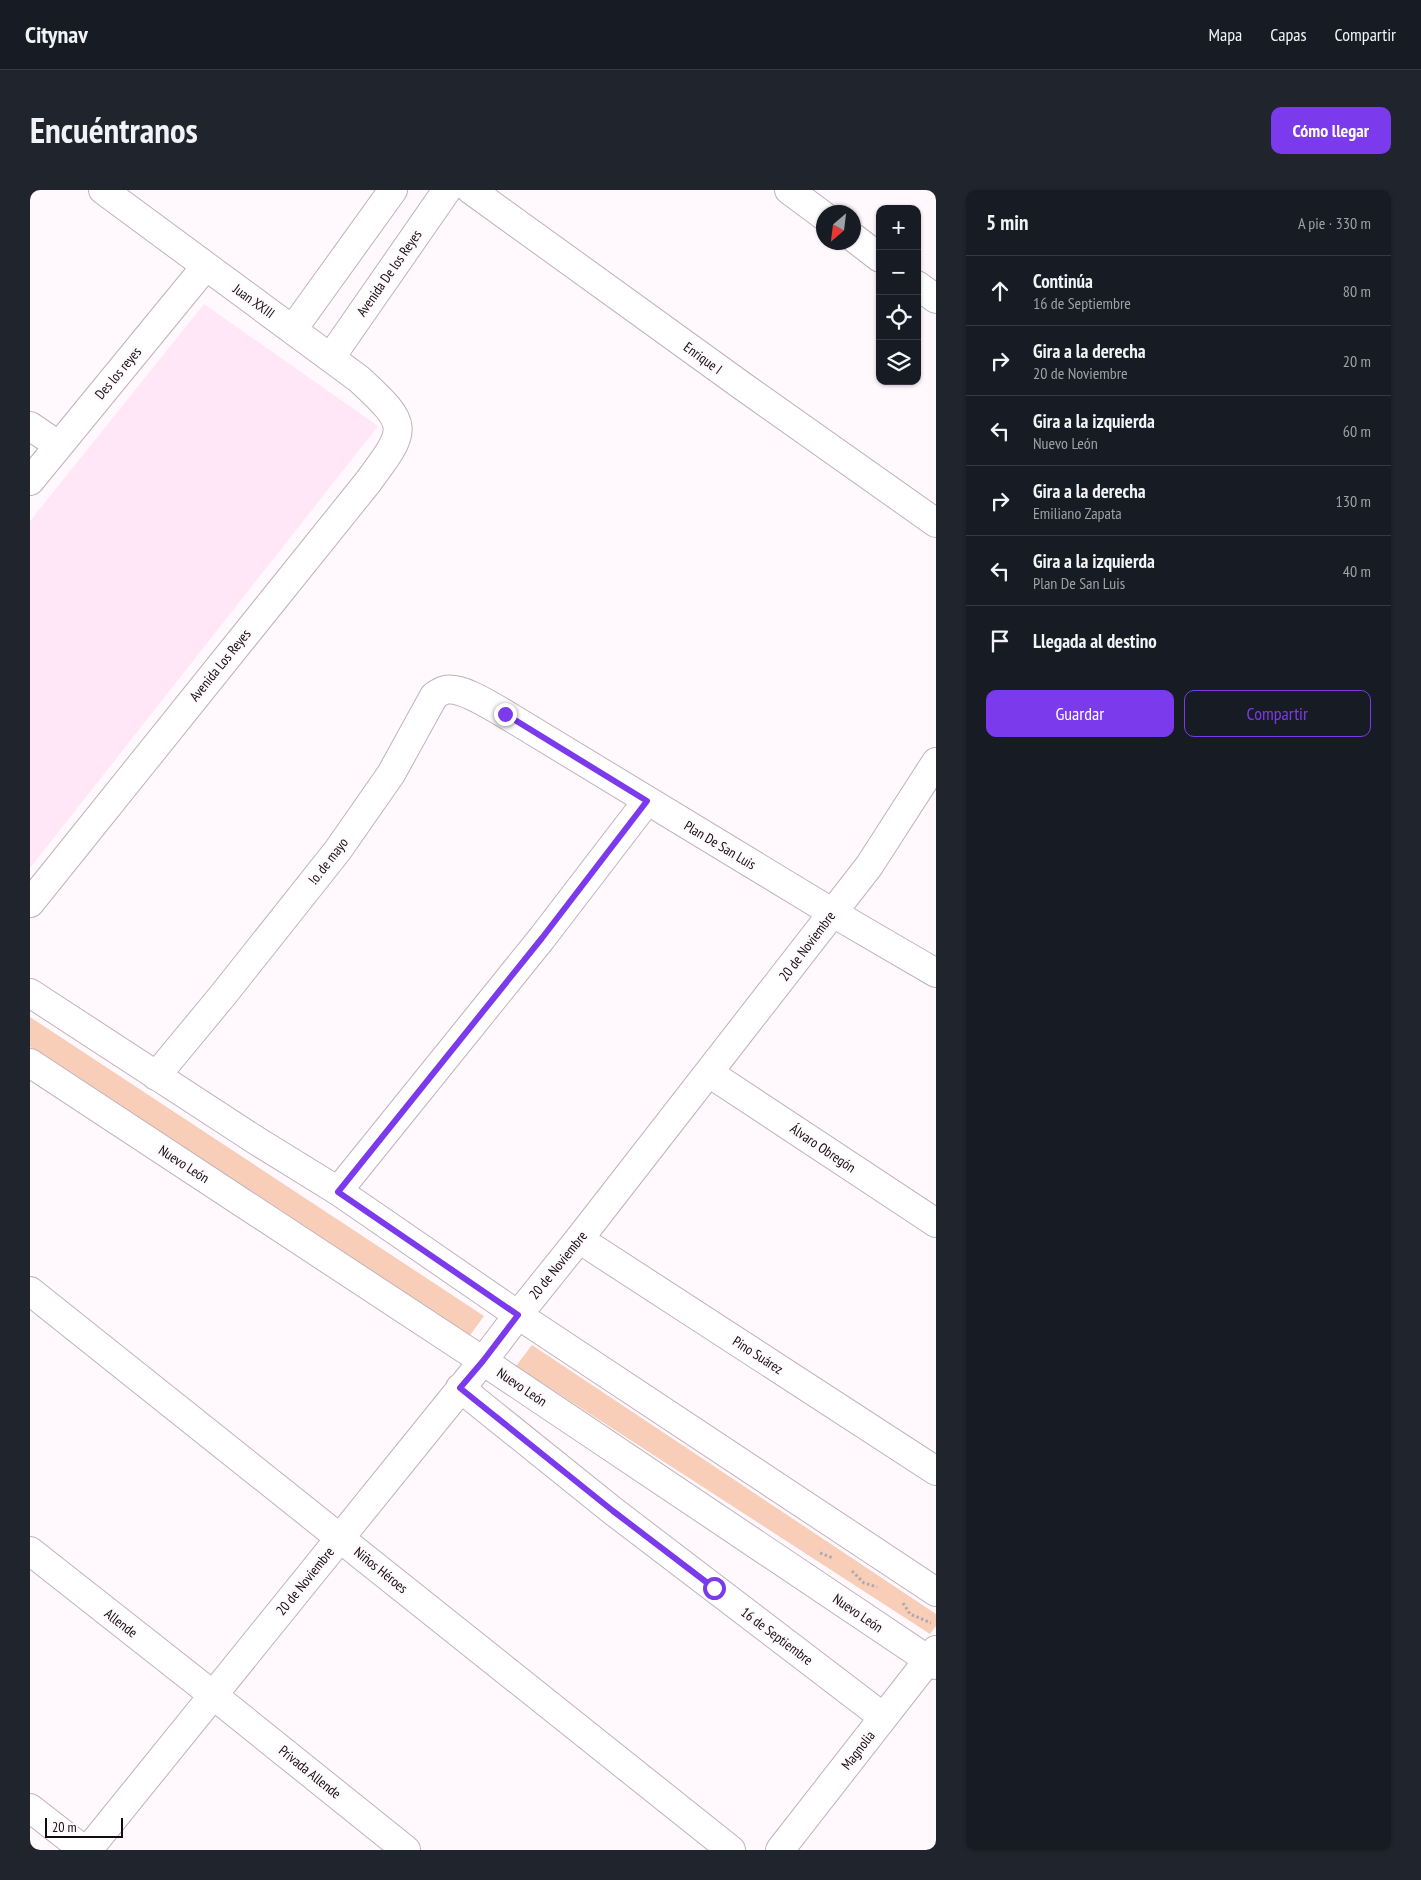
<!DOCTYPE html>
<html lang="es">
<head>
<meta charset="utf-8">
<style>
	:root { --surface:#171b24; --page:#20242c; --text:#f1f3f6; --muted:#9ea1a6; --line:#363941; --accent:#7c3aed }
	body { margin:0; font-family:"PT Sans Narrow",sans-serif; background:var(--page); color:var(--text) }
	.controls { position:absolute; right:15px; top:15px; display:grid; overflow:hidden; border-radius:10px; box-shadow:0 1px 4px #0004 }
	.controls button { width:45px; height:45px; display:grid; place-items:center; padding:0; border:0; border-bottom:1px solid var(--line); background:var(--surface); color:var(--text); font:25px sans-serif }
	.compass { position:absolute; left:786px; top:15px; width:45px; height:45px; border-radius:50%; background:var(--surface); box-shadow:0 1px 4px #0004; rotate:208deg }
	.scale { position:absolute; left:15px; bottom:12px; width:78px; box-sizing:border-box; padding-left:5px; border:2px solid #110c0f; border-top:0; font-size:14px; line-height:18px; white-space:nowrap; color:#110c0f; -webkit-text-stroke:4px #fff8fd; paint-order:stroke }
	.stop { position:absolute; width:15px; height:15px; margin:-11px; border:4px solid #7c3aed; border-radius:50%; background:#fff }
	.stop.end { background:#7c3aed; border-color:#fff; box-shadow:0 1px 5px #0008 }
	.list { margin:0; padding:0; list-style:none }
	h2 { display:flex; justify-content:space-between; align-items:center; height:65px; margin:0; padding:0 20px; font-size:21px }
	h2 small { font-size:16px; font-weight:400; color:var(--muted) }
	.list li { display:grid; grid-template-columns:32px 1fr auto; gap:15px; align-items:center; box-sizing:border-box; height:70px; padding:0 20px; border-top:1px solid var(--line) }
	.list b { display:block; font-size:19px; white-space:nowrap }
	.list p { margin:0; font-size:16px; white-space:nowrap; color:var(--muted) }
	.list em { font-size:16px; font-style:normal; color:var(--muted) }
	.actions { display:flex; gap:10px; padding:15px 20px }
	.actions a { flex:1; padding:11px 0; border:1px solid var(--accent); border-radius:10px; text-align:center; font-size:18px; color:var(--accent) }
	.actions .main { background:var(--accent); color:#fff }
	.icon { flex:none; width:28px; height:28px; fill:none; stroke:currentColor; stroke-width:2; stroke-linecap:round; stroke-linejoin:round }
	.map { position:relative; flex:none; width:906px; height:1660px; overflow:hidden; border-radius:10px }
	header { display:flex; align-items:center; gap:30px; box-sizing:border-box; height:70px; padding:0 25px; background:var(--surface); border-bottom:1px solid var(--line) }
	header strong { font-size:24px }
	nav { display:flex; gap:28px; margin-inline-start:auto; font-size:18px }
	.intro { display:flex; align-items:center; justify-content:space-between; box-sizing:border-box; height:120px; padding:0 30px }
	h1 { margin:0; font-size:35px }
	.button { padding:12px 22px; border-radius:10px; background:var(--accent); color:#fff; font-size:18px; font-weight:700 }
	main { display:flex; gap:30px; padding:0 30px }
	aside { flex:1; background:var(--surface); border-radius:10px; box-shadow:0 1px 4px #0004 }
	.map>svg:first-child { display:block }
	.built { fill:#ffe7f7 }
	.green { fill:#f9ceb9 }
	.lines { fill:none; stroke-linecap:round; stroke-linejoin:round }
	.minor-casing { stroke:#c1b1bc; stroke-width:30 }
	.path { stroke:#afa9ad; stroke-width:3; stroke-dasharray:2.5 2.5; stroke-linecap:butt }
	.minor { stroke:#fff; stroke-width:28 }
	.route { stroke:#7c3aed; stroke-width:6 }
	.labels { text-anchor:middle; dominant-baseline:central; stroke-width:4; stroke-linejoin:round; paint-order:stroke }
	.street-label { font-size:14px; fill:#110c0f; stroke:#fff8fd }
</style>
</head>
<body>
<header>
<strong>Citynav</strong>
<nav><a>Mapa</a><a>Capas</a><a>Compartir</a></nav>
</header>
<div class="intro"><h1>Encuéntranos</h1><a class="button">Cómo llegar</a></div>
<main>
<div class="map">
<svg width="906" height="1660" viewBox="0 0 906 1660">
	<rect width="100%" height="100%" fill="#fff8fd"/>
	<!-- built -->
	<path class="built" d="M174,114L348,236L0,678V331Z"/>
	<!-- green -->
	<path class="green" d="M0,827L454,1126L438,1148L0,857Z
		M502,1155L906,1424V1436L900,1444L486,1176Z"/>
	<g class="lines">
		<defs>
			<path id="minor" d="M441,0L711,195L906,333
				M759,0L794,26
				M824,48L850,68
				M887,95L906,109
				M263,139L363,0
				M301,167L417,0
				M0,236L28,255
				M0,291L176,76
				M0,713L338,292C378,238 380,236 329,189L73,0
				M0,803L227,951L308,1001L488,1125L906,1402
				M0,873L453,1171L906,1475
				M679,883L906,1033
				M126,886L193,805L308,660L361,584L404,506C407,504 411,501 415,500C431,496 461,516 475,524L803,723L906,783
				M308,1001L512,748L617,611
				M549,1049L906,1281
				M0,1101L701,1660
				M430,1198L583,1321L853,1527
				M0,1361L183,1505L376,1660
				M0,1618L54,1660
				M58,1660L453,1171L488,1125L549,1049L839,676L906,572
				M750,1660L906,1460"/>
		</defs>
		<!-- minor casing -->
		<use href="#minor" class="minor-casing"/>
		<!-- path -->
		<path class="path" d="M790,1363L803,1368
			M822,1381L834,1393L847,1397
			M873,1413L880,1424L901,1433"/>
		<!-- minor -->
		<use href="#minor" class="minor"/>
	</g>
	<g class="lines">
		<!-- route -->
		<path class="route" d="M475,524L617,611L512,748L308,1002L488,1125L453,1171L430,1198L583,1321L684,1398"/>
	</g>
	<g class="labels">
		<!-- street labels -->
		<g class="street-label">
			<text transform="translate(359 83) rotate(-55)">Avenida De los Reyes</text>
			<text transform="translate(224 111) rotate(36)">Juan XXIII</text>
			<text transform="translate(673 168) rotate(36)">Enrique I</text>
			<text transform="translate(88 183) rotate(-50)">Des los reyes</text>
			<text transform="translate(190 475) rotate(-51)">Avenida Los Reyes</text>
			<text transform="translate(690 655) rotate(31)">Plan De San Luis</text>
			<text transform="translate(298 671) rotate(-52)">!o. de mayo</text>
			<text transform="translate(777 756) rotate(-53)">20 de Noviembre</text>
			<text transform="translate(793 958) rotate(34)">Álvaro Obregón</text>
			<text transform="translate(154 974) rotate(33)">Nuevo León</text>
			<text transform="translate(528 1075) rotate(-51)">20 de Noviembre</text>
			<text transform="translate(728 1165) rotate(33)">Pino Suárez</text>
			<text transform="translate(492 1197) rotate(34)">Nuevo León</text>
			<text transform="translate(351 1380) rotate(39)">Niños Héroes</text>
			<text transform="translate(275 1391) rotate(-51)">20 de Noviembre</text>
			<text transform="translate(828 1423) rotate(34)">Nuevo León</text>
			<text transform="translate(91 1433) rotate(38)">Allende</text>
			<text transform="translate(747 1446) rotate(37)">16 de Septiembre</text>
			<text transform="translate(828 1560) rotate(-52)">Magnolia</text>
			<text transform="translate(280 1582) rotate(39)">Privada Allende</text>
		</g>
	</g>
</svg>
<div class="controls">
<button>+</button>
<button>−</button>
<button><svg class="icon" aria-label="locate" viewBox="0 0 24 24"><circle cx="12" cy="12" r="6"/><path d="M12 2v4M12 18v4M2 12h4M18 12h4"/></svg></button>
<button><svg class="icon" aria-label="layers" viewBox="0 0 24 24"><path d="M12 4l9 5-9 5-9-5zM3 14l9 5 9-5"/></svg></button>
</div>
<svg class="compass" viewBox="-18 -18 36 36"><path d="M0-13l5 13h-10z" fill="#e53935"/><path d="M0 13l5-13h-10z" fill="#9ea1a6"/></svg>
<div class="scale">20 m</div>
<div class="stop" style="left:684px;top:1398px"></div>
<div class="stop end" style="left:475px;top:524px"></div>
</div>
<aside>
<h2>5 min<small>A pie · 330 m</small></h2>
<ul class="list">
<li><svg class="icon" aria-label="ahead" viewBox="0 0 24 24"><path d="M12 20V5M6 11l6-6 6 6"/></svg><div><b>Continúa</b><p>16 de Septiembre</p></div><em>80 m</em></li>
<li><svg class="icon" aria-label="right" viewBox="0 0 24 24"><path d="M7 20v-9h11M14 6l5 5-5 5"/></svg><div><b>Gira a la derecha</b><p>20 de Noviembre</p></div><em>20 m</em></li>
<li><svg class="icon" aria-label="left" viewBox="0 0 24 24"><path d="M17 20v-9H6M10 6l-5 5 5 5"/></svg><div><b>Gira a la izquierda</b><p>Nuevo León</p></div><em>60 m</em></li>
<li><svg class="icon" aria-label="right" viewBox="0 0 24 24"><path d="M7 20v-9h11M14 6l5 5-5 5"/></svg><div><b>Gira a la derecha</b><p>Emiliano Zapata</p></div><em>130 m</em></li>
<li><svg class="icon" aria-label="left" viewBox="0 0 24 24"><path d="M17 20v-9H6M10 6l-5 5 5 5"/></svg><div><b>Gira a la izquierda</b><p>Plan De San Luis</p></div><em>40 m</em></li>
<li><svg class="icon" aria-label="arrive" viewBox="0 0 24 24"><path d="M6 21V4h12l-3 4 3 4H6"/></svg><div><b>Llegada al destino</b></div></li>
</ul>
<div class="actions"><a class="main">Guardar</a><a>Compartir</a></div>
</aside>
</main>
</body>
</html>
